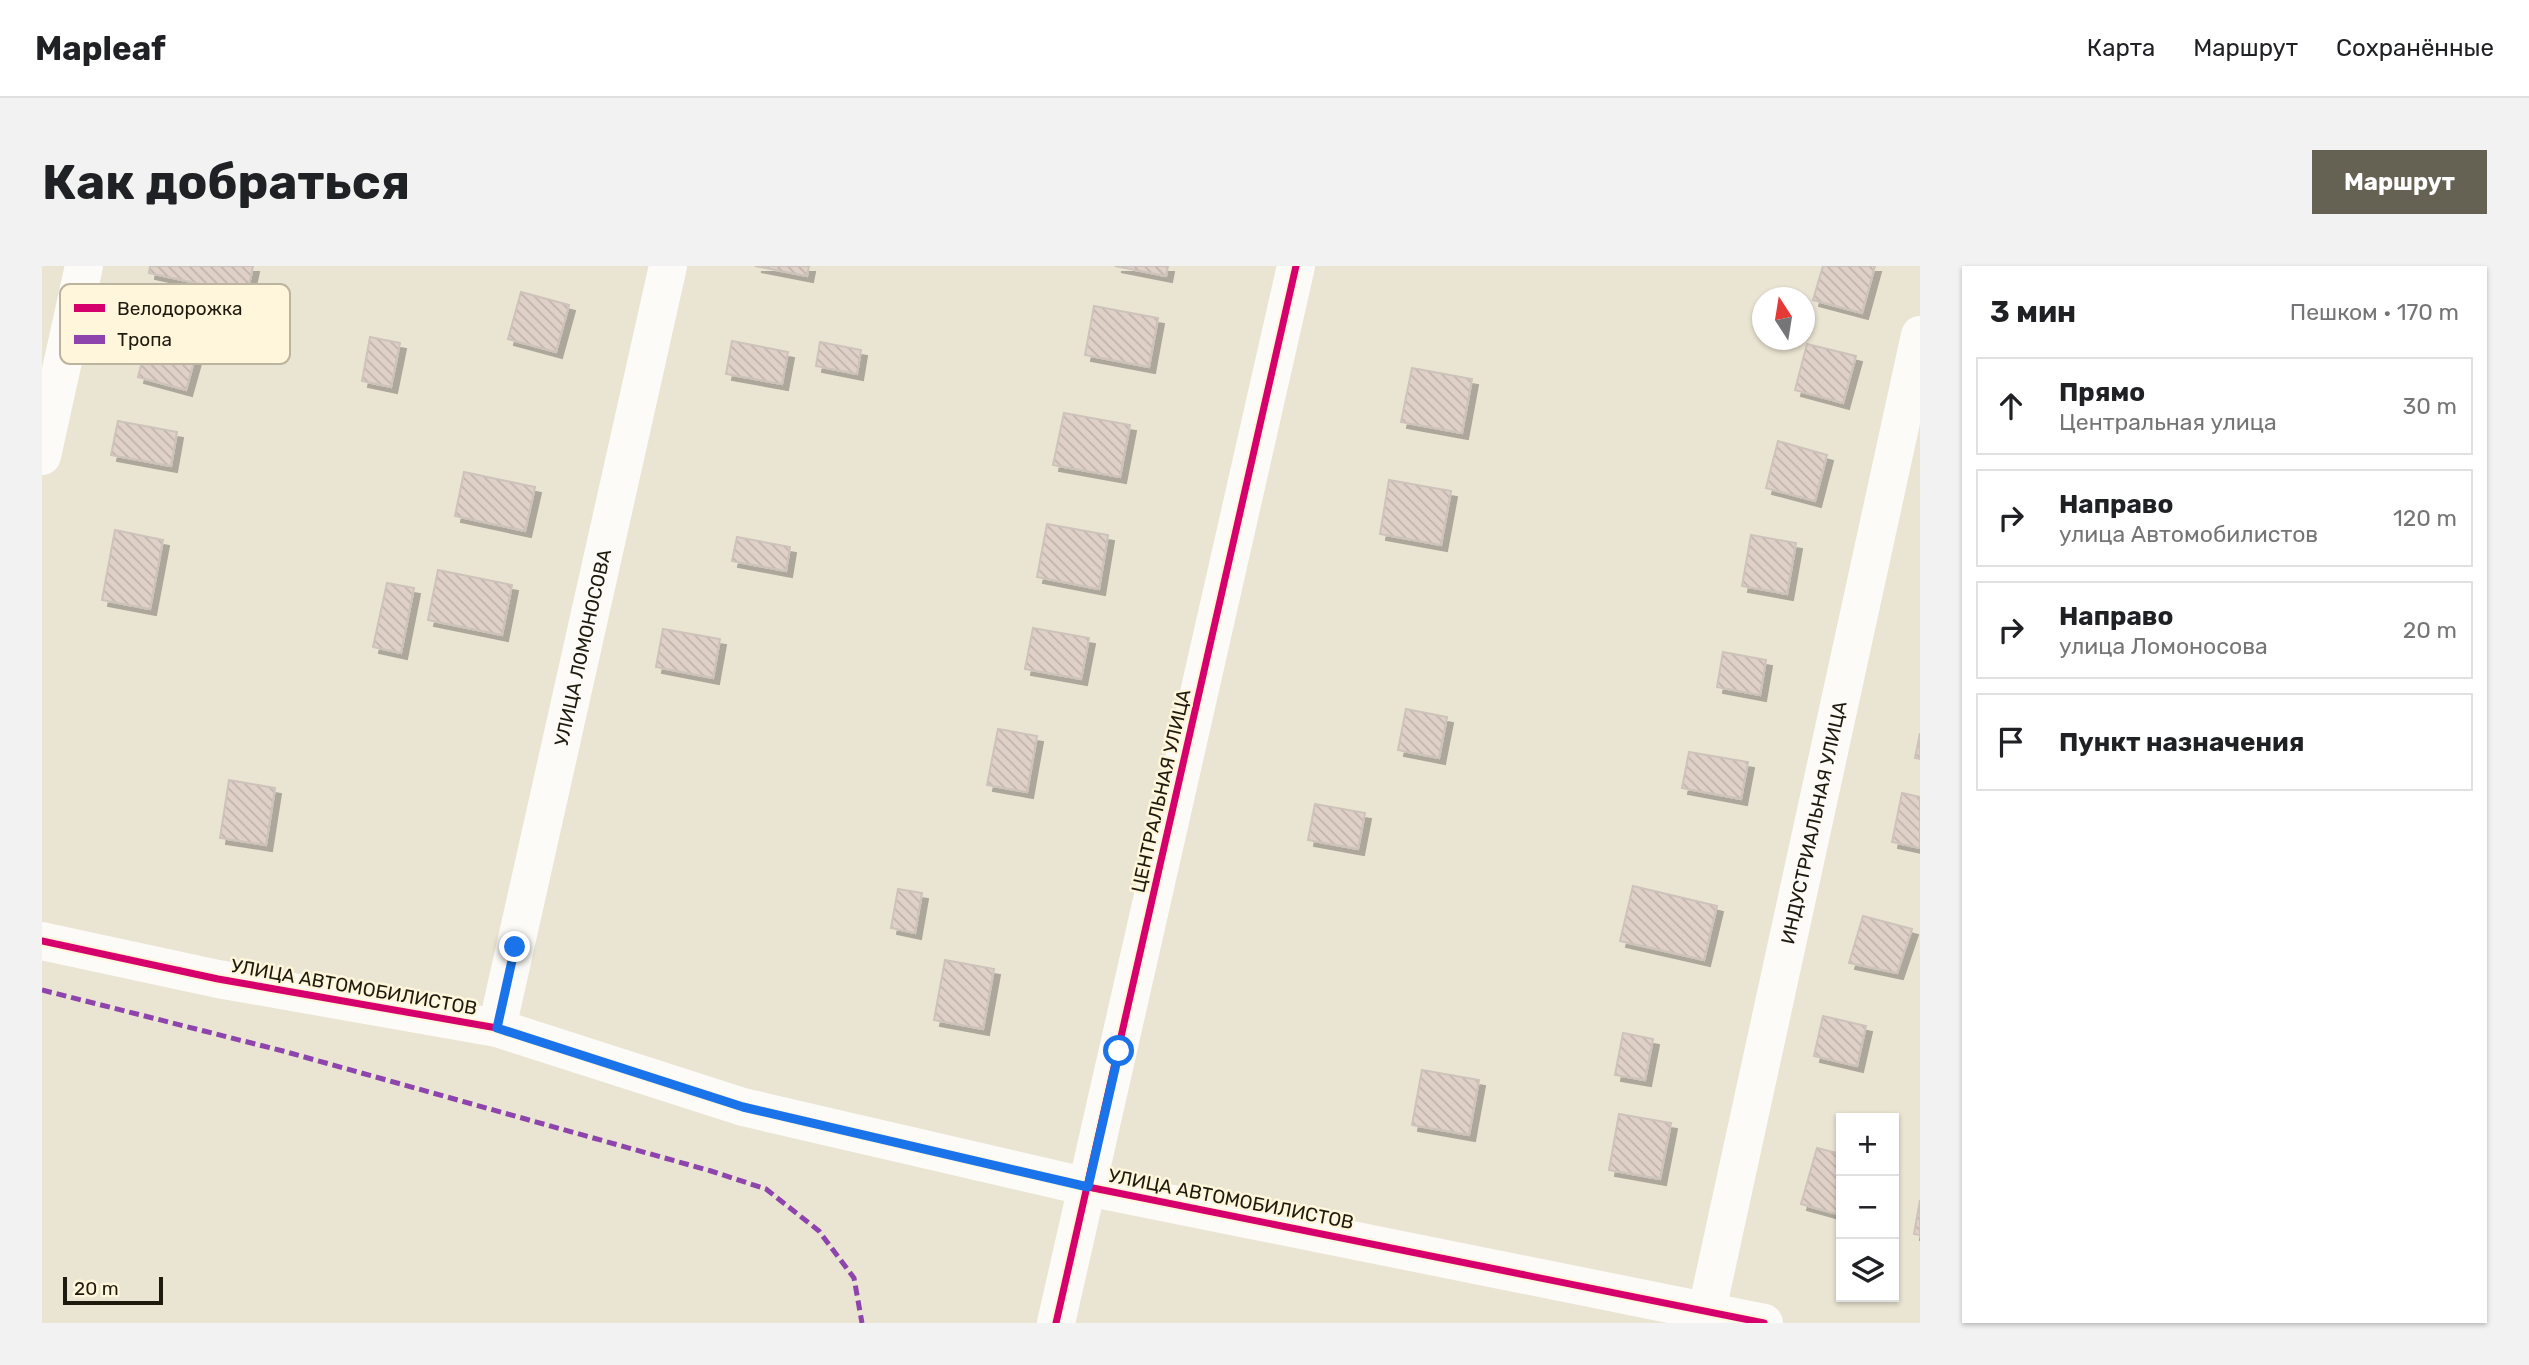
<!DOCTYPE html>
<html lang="ru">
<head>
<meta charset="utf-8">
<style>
	:root { --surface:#fff; --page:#f2f2f2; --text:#202124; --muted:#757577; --line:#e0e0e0; --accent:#656153 }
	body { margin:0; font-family:Rubik,sans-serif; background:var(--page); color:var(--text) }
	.controls { position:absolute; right:21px; bottom:21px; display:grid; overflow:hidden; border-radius:0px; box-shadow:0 2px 5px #0004 }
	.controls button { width:63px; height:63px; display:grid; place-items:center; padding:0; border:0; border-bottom:2px solid var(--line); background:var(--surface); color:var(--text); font:35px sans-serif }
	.compass { position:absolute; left:1710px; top:21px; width:63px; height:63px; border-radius:50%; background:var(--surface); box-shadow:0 2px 5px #0004; rotate:348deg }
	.scale { position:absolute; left:21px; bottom:18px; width:100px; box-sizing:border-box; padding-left:7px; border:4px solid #1e1a0e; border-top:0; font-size:19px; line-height:24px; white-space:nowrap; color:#1e1a0e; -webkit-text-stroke:5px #fff6db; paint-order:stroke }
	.stop { position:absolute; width:21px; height:21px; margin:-16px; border:5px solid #1a73e8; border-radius:50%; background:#fff }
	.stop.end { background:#1a73e8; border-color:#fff; box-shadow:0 2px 7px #0008 }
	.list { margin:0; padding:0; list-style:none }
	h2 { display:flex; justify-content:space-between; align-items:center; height:91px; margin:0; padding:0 28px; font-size:30px }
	h2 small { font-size:23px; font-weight:400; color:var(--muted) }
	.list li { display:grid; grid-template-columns:46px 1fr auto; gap:21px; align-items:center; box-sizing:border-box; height:98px; margin:0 14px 14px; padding:0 14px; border:2px solid var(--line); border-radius:0px }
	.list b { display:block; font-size:26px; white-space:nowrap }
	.list p { margin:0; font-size:23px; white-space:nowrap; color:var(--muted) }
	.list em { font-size:23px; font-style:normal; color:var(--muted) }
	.icon { flex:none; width:38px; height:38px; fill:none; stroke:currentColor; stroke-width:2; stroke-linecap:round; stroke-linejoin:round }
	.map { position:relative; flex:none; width:1878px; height:1057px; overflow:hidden; border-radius:0px }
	header { display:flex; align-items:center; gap:42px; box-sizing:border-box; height:98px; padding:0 35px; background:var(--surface); border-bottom:2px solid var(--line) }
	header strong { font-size:33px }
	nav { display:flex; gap:38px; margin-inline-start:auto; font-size:24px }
	.intro { display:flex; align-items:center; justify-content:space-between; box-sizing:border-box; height:168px; padding:0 42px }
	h1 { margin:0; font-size:49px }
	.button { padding:18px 32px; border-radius:0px; background:var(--accent); color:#fff; font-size:24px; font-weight:700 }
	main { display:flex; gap:42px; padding:0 42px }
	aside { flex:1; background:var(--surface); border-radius:0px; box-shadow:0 2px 5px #0004 }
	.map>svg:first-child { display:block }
	.building { fill:url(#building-back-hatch); stroke:#cdc3ba; stroke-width:2; filter:url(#shadow) }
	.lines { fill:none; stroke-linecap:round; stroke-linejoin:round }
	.street { stroke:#fcfbf8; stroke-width:38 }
	.quiet { stroke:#8e44ad; stroke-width:5; stroke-dasharray:10 5; stroke-linecap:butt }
	.cycleway-casing { stroke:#fff6db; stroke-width:11 }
	.cycleway { stroke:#d6006c; stroke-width:7 }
	.route { stroke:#1a73e8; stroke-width:9 }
	.labels { text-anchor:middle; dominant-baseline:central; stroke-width:5; stroke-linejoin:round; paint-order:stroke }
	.street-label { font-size:19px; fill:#1e1a0e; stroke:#fff6db }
	.key { fill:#fff6db; stroke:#bcb49e; stroke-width:2 }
	.key-label { font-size:19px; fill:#1e1a0e }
</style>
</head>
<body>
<header>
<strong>Mapleaf</strong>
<nav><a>Карта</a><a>Маршрут</a><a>Сохранённые</a></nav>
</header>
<div class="intro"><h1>Как добраться</h1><a class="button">Маршрут</a></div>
<main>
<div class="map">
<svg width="1878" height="1057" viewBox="0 0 1878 1057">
	<defs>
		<pattern id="building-back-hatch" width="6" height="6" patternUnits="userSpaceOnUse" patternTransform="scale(1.75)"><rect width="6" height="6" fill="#e0d1c8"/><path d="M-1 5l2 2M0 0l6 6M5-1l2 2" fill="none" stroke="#c0b3ab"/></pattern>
		<filter id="shadow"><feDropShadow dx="6" dy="6" stdDeviation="0" flood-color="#0004"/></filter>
	</defs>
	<rect width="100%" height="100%" fill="#eae4d2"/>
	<!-- building -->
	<path class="building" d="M108,0H211L205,28L107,7Z
		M713,0H767L765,10Z
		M1073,0H1126L1124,10Z
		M1781,0H1833L1820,47L1771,34Z
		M479,26L527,39L514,86L466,73Z
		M1052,40L1116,52L1107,101L1043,89Z
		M108,64L157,78L144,124L96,111Z
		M328,71L358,77L349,121L320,115Z
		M690,75L746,86L740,118L684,108Z
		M778,76L819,84L815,108L774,100Z
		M1765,78L1814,90L1801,137L1753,124Z
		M1370,102L1430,113L1420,167L1359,156Z
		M1022,147L1088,159L1078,211L1011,199Z
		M76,155L135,166L129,200L69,189Z
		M1736,175L1785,189L1773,235L1724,222Z
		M422,206L493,221L483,265L413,250Z
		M1347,214L1409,225L1399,279L1338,268Z
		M1005,258L1066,269L1057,323L995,311Z
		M73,264L121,274L108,343L60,334Z
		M1709,269L1754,277L1745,328L1700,320Z
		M695,271L748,281L744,305L690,295Z
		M396,304L470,319L460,369L386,354Z
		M345,317L372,322L359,387L331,381Z
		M991,362L1047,372L1039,413L983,403Z
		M621,363L678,373L671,412L614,401Z
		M1681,386L1724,394L1718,429L1675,421Z
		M1364,443L1405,451L1397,492L1356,484Z
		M956,463L995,470L985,526L945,519Z
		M1878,467V493L1873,492Z
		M1647,486L1706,496L1699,533L1640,522Z
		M187,514L233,522L224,579L178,572Z
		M1860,527L1878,531V582L1850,576Z
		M1273,538L1323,547L1316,583L1266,574Z
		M1591,620L1675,640L1662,694L1578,675Z
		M856,623L880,627L873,667L849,662Z
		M1821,650L1870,663L1855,707L1807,697Z
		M903,694L952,703L941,763L892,754Z
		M1781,750L1824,760L1815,800L1772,790Z
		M1581,767L1611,773L1603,814L1573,809Z
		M1380,804L1437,814L1427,869L1370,859Z
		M1577,848L1629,857L1618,913L1567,904Z
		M1775,882L1799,888L1798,949L1759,938Z
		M1878,934V969L1872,968Z"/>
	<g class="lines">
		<!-- street -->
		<g class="street">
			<path d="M0,190L42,0"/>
			<path d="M0,675L176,713L455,762L701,841L1046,921L1722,1057"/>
			<path id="s1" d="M455,762L626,0"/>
			<path id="s2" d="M1665,1044L1878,69"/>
			<path d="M1014,1057L1254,0"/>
		</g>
		<!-- quiet -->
		<path class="quiet" d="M0,724L241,785L669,905L724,923L777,965L812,1012L820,1057"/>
		<defs>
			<path id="cycleway" d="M0,675L176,713L455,762L701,841L1046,921L1722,1057
				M1014,1057L1254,0"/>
		</defs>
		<!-- cycleway casing -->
		<use href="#cycleway" class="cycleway-casing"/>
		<!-- cycleway -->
		<use href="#cycleway" class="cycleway"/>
	</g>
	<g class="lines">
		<!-- route -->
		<path class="route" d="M473,681L455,762L701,841L1046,921L1077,785"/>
	</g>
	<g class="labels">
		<!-- street labels -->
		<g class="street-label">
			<text stroke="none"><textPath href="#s1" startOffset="390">УЛИЦА ЛОМОНОСОВА</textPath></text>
			<text transform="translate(1119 525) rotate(-77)">ЦЕНТРАЛЬНАЯ УЛИЦА</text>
			<text stroke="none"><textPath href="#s2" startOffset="499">ИНДУСТРИАЛЬНАЯ УЛИЦА</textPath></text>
			<text transform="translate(312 721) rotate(10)">УЛИЦА АВТОМОБИЛИСТОВ</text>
			<text transform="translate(1189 933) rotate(11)">УЛИЦА АВТОМОБИЛИСТОВ</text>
		</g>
	</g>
	<!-- legend -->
	<rect x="18" y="18" width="230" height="80" rx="10" class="key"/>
	<rect x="32" y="38" width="31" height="8" fill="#d6006c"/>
	<rect x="32" y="69" width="31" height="9" fill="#8e44ad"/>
	<g class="key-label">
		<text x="75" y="49">Велодорожка</text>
		<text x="75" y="80">Тропа</text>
	</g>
</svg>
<div class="controls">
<button>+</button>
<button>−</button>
<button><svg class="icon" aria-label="layers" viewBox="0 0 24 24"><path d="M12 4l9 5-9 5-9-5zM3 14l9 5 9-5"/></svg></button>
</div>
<svg class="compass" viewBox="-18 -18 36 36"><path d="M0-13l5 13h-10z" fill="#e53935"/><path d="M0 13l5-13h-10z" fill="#757577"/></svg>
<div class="scale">20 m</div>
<div class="stop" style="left:1077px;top:785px"></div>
<div class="stop end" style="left:473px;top:681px"></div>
</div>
<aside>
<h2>3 мин<small>Пешком · 170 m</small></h2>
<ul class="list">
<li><svg class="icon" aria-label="ahead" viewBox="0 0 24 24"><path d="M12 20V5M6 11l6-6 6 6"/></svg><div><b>Прямо</b><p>Центральная улица</p></div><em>30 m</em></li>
<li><svg class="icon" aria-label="right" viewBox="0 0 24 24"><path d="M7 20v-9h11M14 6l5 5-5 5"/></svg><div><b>Направо</b><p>улица Автомобилистов</p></div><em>120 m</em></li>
<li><svg class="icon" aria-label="right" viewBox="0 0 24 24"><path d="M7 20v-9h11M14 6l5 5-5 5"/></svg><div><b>Направо</b><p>улица Ломоносова</p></div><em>20 m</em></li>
<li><svg class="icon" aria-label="arrive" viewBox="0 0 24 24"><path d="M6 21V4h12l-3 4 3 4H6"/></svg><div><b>Пункт назначения</b></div></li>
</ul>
</aside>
</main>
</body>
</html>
